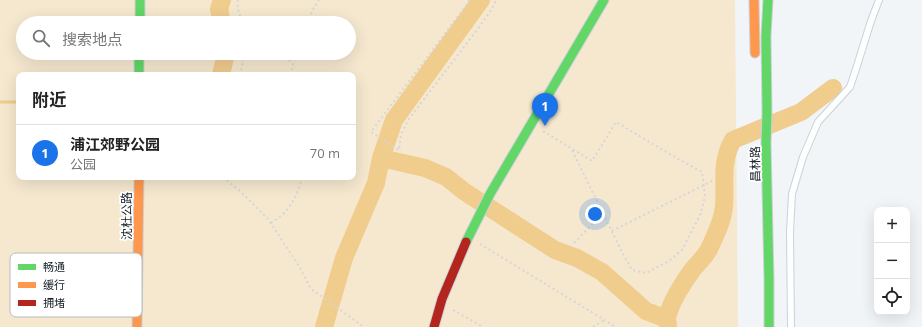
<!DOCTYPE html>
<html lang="zh">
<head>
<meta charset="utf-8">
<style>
	:root { --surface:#fff; --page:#f2f2f2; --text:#222; --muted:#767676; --line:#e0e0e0; --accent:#1a73e8 }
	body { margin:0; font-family:"Open Sans","Noto Sans SC",sans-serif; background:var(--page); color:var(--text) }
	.controls { position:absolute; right:12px; bottom:12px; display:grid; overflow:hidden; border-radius:8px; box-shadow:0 4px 16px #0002 }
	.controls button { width:36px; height:36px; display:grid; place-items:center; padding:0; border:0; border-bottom:1px solid var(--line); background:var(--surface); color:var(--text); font:20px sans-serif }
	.you { position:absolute; left:595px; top:214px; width:14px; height:14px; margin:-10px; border:3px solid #fff; border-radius:50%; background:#1a73e8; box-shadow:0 0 0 6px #1a73e833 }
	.badge { display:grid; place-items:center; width:26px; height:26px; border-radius:50%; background:var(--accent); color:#fff; font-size:13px; font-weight:700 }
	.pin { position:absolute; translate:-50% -33px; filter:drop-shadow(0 1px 2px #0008) }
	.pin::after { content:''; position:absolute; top:21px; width:14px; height:12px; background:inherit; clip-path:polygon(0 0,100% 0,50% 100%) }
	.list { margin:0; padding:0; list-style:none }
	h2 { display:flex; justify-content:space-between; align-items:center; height:52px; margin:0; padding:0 16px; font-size:17px }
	h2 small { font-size:13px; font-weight:400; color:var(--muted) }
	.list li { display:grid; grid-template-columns:26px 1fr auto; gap:12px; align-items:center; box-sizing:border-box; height:56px; padding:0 16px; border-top:1px solid var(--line) }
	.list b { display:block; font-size:15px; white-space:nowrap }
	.list p { margin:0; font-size:13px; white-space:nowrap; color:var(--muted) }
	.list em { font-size:13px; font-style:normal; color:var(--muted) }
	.icon { flex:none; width:22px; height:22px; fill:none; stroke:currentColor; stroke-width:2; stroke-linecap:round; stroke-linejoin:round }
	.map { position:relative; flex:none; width:922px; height:327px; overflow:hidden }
	.search { position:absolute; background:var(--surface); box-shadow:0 4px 16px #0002; left:16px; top:16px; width:340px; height:44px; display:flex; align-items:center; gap:10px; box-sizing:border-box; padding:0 14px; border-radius:22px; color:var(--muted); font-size:15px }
	.panel { position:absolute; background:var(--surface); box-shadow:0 4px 16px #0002; left:16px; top:72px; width:340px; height:108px; border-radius:8px }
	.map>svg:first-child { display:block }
	.green { fill:#f5e8cf; fill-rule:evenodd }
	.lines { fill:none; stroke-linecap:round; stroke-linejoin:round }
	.stream { stroke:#f0cc8d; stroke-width:3 }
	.river { stroke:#f0cc8d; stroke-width:18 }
	.lane-casing { stroke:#cbd2d8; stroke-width:8 }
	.fast-casing { stroke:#cbd2d8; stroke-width:11 }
	.slow-casing { stroke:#cbd2d8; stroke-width:11 }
	.jam-casing { stroke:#cbd2d8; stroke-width:11 }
	.path { stroke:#d5d6d8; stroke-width:2; stroke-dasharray:2 3; stroke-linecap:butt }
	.lane { stroke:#fdfefe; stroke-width:6 }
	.fast { stroke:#63d668; stroke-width:9 }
	.slow { stroke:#ff974d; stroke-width:9 }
	.jam { stroke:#b3261e; stroke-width:9 }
	.labels { text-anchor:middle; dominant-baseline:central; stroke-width:3.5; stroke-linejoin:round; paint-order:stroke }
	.street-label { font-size:12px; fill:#121d25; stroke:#fff }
	.key { fill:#fff; stroke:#b8bbbe; stroke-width:1 }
	.key-label { font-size:11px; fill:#121d25 }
</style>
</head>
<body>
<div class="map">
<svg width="922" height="327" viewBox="0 0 922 327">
	<rect width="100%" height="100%" fill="#f2f5f7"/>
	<!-- green -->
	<path class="green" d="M0,0H735L738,327H0ZM23,23H349V53H23ZM19,75H353V177H19Z"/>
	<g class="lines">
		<!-- stream -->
		<path class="stream" d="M0,102H19"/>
		<!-- river -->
		<path class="river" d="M222,0L219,9L222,23
			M221,75L226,53
			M381,158L425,168L446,177L465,192L555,250L577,258L602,272L646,311L667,319
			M324,327L344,258L376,183L381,158L394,120L481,0
			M668,327C668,324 667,321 667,318C670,303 684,281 693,269C699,262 707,255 710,247C716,234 723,220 724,206C726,182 720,163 733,140L801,112L833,88"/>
		<defs>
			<path id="lane" d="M791,327L790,232L792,194L803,157L818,122L850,87L856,69L871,21L879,0"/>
			<path id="fast" d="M140,0V23
				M768,0L766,36L767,112L766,143L769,280V327
				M139,53V75
				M466,242L490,194L604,0"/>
			<path id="slow" d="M754,0L755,53
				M137,327L139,177"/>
			<path id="jam" d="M434,327L442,299L466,242"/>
		</defs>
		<!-- lane casing -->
		<use href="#lane" class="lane-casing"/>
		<!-- fast casing -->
		<use href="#fast" class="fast-casing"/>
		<!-- slow casing -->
		<use href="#slow" class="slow-casing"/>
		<!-- jam casing -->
		<use href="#jam" class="jam-casing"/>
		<!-- path -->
		<path class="path" d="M238,0L237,2L239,14L246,23
			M469,0L468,3L371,132L399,150L401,135L408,120L477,30L492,9L496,0
			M306,23L315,6L319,0
			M270,53L293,62
			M240,75L245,53
			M291,75L294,59L296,53
			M543,131L592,161L616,122L678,159L702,172L705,196L701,213L682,250L669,261L646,273L632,270L622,252L571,148
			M223,177L241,192L268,219L299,266L311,289L364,327
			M271,223C275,220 280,217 284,213C293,204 299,190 302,177
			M612,231L714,180
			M574,243L603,213
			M480,244L616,327
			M453,310L483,327
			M593,327L604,320"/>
		<!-- lane -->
		<use href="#lane" class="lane"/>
		<!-- fast -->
		<use href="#fast" class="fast"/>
		<!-- slow -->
		<use href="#slow" class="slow"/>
		<!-- jam -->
		<use href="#jam" class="jam"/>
	</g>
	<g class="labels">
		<!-- street labels -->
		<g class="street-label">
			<text transform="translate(755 164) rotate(-91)">昌林路</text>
			<text transform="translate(126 216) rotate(-90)">沈杜公路</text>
		</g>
	</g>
	<!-- legend -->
	<rect x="10" y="253" width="132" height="64" rx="6" class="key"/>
	<rect x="18" y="264" width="18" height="6" fill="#63d668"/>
	<rect x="18" y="282" width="18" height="6" fill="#ff974d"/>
	<rect x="18" y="300" width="18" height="6" fill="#b3261e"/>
	<g class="key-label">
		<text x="43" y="271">畅通</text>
		<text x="43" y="289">缓行</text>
		<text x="43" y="307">拥堵</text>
	</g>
</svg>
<div class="controls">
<button>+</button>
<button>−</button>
<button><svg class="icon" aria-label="locate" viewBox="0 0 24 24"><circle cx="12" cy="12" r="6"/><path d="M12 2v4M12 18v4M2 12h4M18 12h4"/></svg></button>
</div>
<div class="you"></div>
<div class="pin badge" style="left:545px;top:126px">1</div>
<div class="search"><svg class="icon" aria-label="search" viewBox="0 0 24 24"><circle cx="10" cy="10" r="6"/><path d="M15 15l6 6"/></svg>搜索地点</div>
<section class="panel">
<h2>附近<small></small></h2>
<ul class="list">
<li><span class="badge">1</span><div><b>浦江郊野公园</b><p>公园</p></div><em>70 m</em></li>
</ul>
</section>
</div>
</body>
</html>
